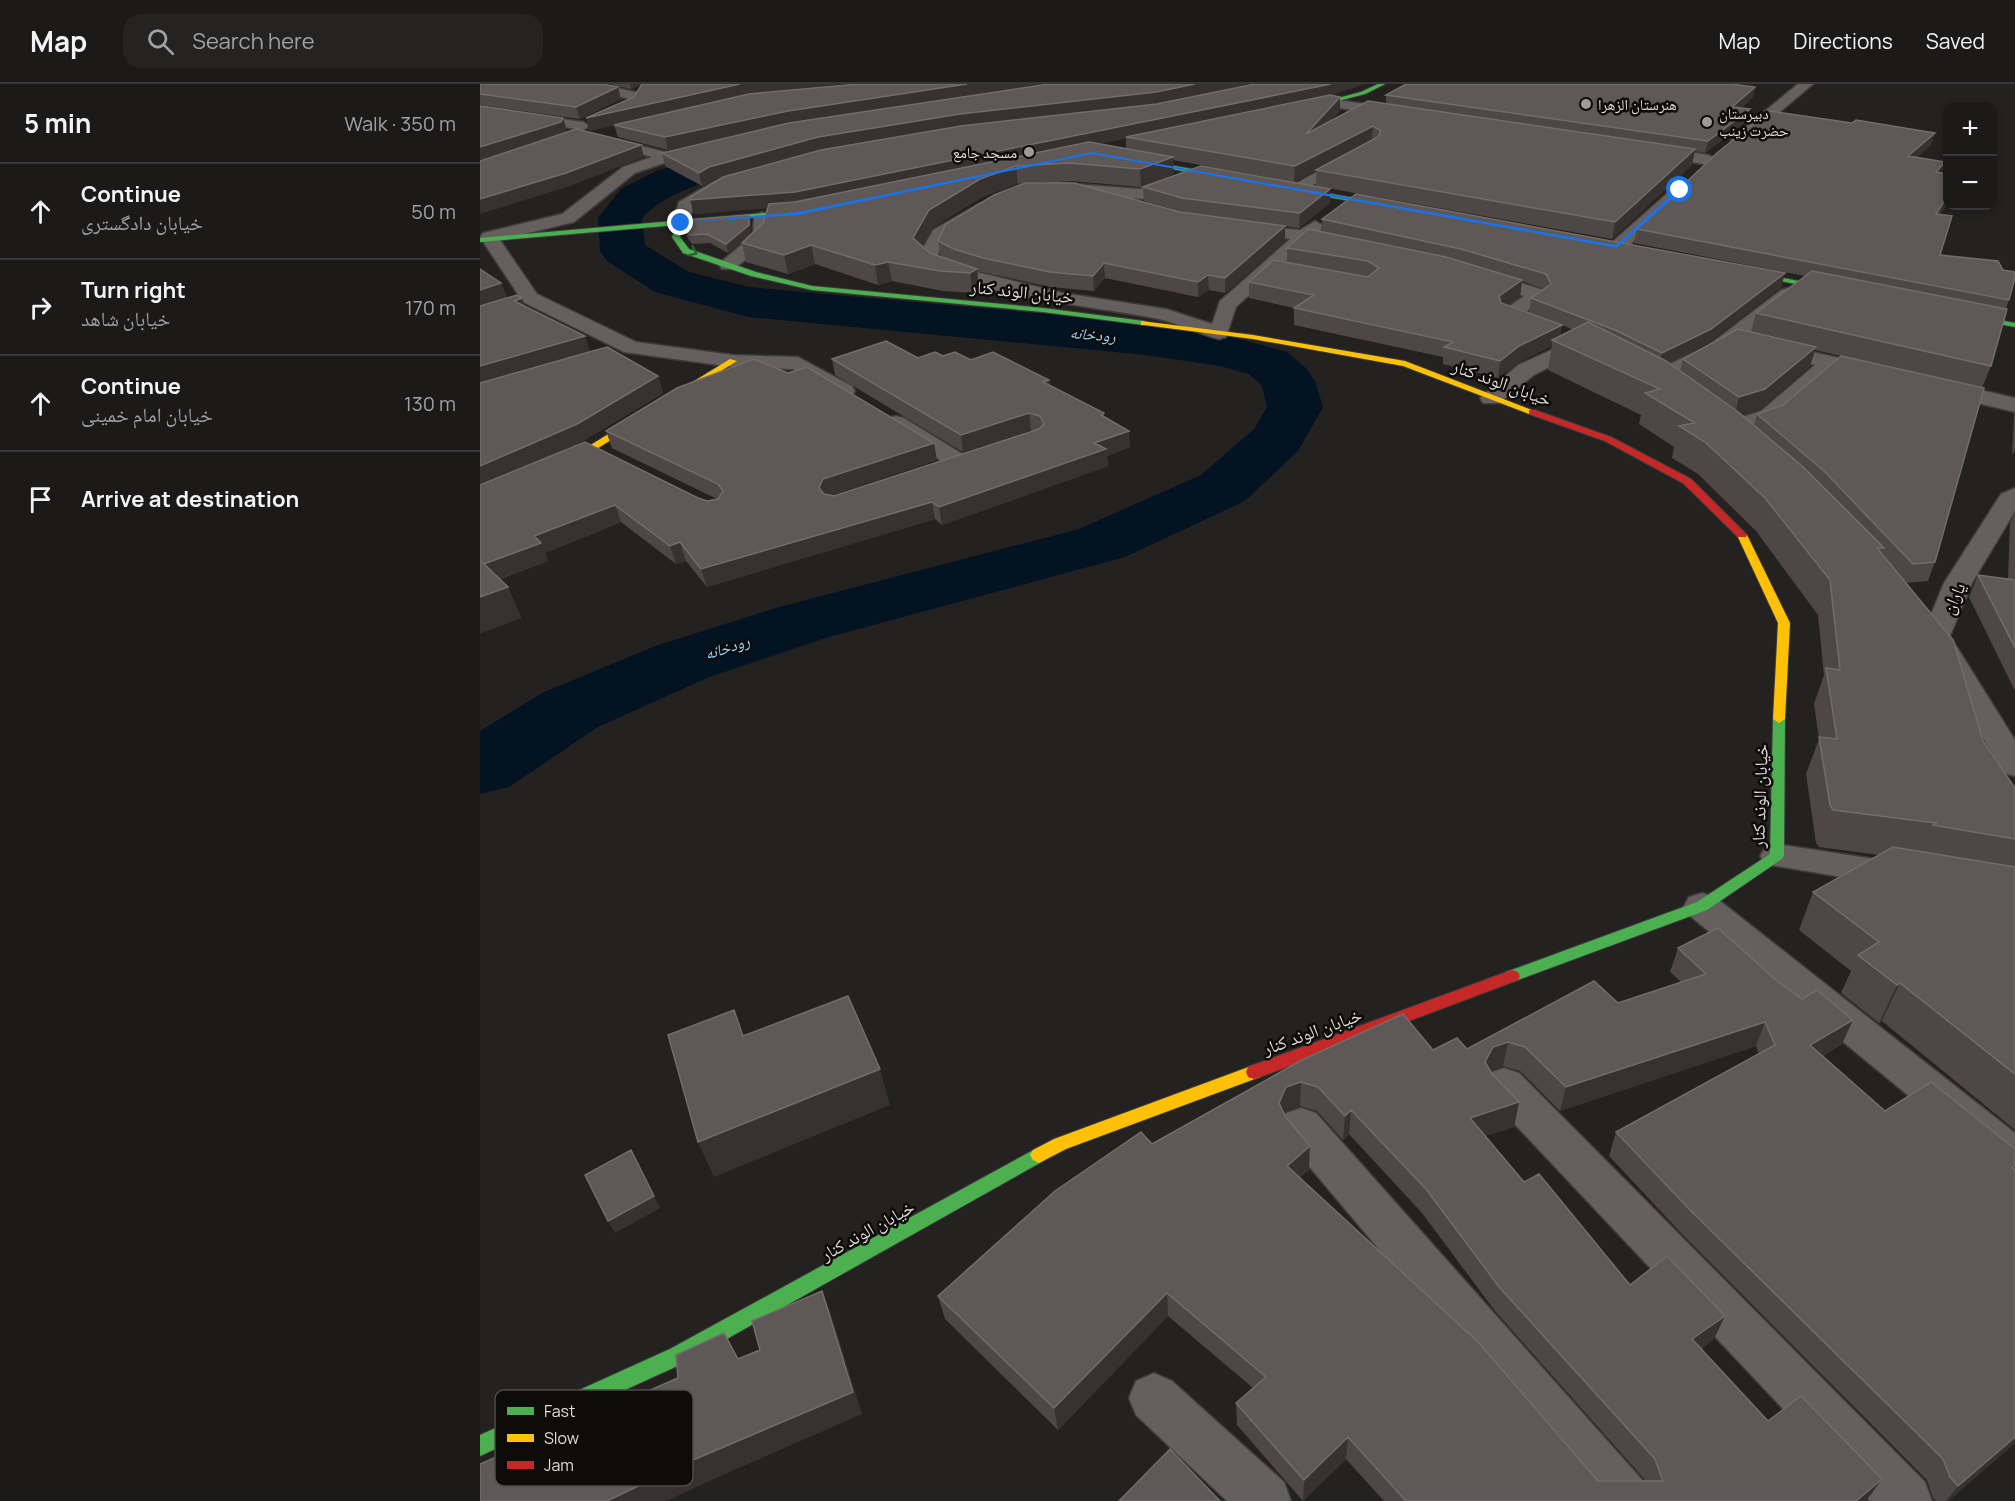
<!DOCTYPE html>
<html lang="en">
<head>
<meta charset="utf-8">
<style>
	:root { --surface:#1b1a19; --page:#242322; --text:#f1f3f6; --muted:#a0a1a2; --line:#393838 }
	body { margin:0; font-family:Manrope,"Noto Naskh Arabic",sans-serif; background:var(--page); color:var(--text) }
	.controls { position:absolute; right:18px; top:18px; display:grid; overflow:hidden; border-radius:12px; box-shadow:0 3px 9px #0003 }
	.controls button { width:54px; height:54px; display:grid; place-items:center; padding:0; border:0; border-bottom:2px solid var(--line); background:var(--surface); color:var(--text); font:30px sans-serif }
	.stop { position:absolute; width:18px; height:18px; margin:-14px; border:4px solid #1a73e8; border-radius:50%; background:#fff }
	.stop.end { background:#1a73e8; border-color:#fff; box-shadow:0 2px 6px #0008 }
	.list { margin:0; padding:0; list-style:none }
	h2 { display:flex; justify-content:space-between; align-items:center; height:78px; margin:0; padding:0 24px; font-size:26px }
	h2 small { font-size:20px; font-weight:400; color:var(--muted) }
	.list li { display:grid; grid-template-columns:39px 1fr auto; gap:18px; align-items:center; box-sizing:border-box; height:96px; padding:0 24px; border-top:2px solid var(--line) }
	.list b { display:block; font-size:22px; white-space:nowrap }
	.list p { margin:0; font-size:20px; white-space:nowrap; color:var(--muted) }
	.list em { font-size:20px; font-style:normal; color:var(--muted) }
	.icon { flex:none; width:33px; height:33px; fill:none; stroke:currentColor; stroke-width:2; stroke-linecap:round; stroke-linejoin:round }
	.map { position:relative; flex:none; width:1535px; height:1417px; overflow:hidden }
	header { display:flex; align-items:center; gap:36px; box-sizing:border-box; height:84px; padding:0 30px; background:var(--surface); border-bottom:2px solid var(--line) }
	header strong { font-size:28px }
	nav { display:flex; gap:33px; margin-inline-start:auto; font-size:21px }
	.search { width:420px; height:54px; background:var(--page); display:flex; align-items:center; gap:15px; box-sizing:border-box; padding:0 21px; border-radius:18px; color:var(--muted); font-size:22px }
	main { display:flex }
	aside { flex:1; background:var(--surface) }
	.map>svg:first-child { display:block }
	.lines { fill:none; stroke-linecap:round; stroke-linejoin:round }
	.river { fill:#031321; fill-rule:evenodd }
	.street-casing { stroke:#3d3c3c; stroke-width:3 }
	.fast-casing { stroke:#3d3c3c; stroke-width:2 }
	.slow-casing { stroke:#3d3c3c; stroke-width:2 }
	.jam-casing { stroke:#3d3c3c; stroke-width:2 }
	.street { fill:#655f5d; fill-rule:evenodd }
	.fast { fill:#4caf50; fill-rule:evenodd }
	.slow { fill:#ffc107; fill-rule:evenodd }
	.jam { fill:#c62828; fill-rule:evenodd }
	.wall { fill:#4f4745; fill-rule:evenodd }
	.shaded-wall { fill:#373230 }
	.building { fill:#5e5856; stroke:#726d6b; stroke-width:1.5; fill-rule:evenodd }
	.oneway { stroke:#2c5e2e }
	.route { fill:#1a73e8 }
	.poi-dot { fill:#9e9c9b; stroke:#0d0c0b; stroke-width:2 }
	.labels { text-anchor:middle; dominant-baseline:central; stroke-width:5; stroke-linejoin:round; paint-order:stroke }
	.far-poi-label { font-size:15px; fill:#dfdedc; stroke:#0d0c0b; text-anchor:start }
	.far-water-label { font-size:16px; font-style:italic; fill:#97d6ff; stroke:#0d0c0b }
	.street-label { font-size:18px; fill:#dfdedc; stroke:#0d0c0b }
	.key { fill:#0d0c0b; stroke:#4c4b4a; stroke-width:1.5 }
	.key-label { font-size:16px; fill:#dfdedc }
</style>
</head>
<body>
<header>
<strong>Map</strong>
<div class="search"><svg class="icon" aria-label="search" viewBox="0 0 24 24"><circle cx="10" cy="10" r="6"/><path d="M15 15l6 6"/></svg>Search here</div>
<nav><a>Map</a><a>Directions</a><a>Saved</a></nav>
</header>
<main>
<aside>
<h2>5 min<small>Walk · 350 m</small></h2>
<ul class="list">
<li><svg class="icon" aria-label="ahead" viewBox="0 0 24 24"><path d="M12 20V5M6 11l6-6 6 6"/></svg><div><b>Continue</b><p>خیابان دادگستری</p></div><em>50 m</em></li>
<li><svg class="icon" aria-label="right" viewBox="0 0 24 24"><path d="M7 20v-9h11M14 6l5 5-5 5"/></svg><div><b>Turn right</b><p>خیابان شاهد</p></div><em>170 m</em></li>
<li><svg class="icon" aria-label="ahead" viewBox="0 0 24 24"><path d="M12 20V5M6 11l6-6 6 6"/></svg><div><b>Continue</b><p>خیابان امام خمینی</p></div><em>130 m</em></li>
<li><svg class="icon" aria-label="arrive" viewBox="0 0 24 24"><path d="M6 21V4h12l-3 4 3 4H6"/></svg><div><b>Arrive at destination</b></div></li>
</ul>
</aside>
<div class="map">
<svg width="1535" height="1417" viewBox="0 0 1535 1417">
	<rect width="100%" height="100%" fill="#242221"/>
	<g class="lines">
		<!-- river -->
		<path class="river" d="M317,53L331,56L336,64L331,72C284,84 191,97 162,135L165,161L209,188L269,203L666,239L745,251L807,268L827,285L835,297L843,323L818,367L765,417L645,473L349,553L227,594L118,643L29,703L0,710V647L62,609L175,562L299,523L599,445L721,391L774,345L787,323L782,302L769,290L740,282L666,271L268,233L175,208L127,177L120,167L118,134L141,105L178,86Z"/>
		<defs>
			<path id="street" d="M93,0H118L160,9L162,12L155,16L95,3Z
				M1318,0H1333L1263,59H1253L1251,56L1253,53Z
				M850,15L922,25L929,29L922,33L845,22V16Z
				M0,23L103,38L110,42L103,46L0,31Z
				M118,51L193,70L196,73L193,76L155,89L94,138L20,156L57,210L156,258L253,271L318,273L372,302L375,307L372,312H356L313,285L253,283L144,268L43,218L0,153L3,149L82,130L143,83L172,73L113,58L111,55L113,52Z
				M1169,62L1229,71L1237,76L1229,81L1164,70L1161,67L1164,64Z
				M875,67L880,69L883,72L880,75L820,108L814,110L806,105Z
				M704,89L712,94L710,97L662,115L570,108L562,103L570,98L660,105Z
				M250,93L256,95L258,98C253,103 222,119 213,124L207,143H195L192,139L199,118L233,98Z
				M1197,104L1205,109L1203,112L1143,167H1131L1128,163L1131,159L1191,106Z
				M499,120L505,121L507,125L505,129L466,153L457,172L472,182L583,209L686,225L732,240L740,217L810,155L754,148L751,144L754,140L820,146L835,137L844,142L837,150L872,157L875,161L866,166L827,158L756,223L746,253L739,255C720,250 702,241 683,236C634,224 464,210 438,173L453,146Z
				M282,128L290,133C295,159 273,169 254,185H242L239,181L242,177L273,151L274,133Z
				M998,185L1063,206L1067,213L1044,229L1069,239L1072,243L1069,247H1055L1021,234L1018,230L1044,212L991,195L989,191L991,187Z
				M1308,204L1315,206L1318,210L1315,214C1288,234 1203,306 1171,299L1168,294L1171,289L1229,261L1301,206Z
				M1102,252L1109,254L1112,258L1109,262L1054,291L1019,319H1003L1000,314L1038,281Z
				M1288,258L1404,284L1407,289L1404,294L1396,295L1355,286C1328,309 1282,359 1243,349L1240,344L1243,339L1281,327L1335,281L1281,268L1278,264L1281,260Z
				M1458,296L1535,314V328L1450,308L1447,303L1450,298Z
				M416,332L424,334L489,374L493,379L489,384H473L408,344L405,339L408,334Z
				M1535,404V427L1492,499L1470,552L1535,656V692L1524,689L1442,552L1464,499L1521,410Z
				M1297,760L1421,779L1433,782L1439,791L1433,800L1421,803L1285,780L1280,772L1285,764Z
				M1222,809L1235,813L1535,1049V1093L1520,1087L1209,831L1204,822L1209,813Z
				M1024,984L1039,989L1445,1398L1452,1417H1390L1009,1013L1003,1001L1009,989Z
				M821,1024L836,1029L1164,1398L1171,1417H1111L806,1055L800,1042L806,1029Z
				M674,1289L692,1297L804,1398L811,1417H747L656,1331L649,1314L656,1297Z"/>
			<path id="fast" d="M898,0H905L885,10L815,28L812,26L881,8Z
				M649,74L752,92L755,94L752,96L647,77Z
				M806,102L914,121L917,123L914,125L804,105Z
				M330,125L332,128L204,140L200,153L209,165L276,188L332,202L563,224L664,237L668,239L664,241L563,228L332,206L271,192L203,169L192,153L197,141L0,158V154Z
				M1257,185L1360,205L1364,207L1360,209L1260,189H1257Z
				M1475,228L1535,239V243L1475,232Z
				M1299,631L1305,635L1304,772L1302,775L1227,826L1038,896L1032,898L1026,896L1024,892L1026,888L1217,818L1290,770L1293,635Z
				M559,1063L565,1066L568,1071L565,1076L204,1279L0,1372V1351L190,1265Z"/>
			<path id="slow" d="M661,237L773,251L925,277L1057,328L1049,330L923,282L773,255L664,241H661Z
				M250,275L257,277L115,366L0,417V410L109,362Z
				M1262,448L1267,451L1310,539L1305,635L1299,639L1293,635L1298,539L1257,451Z
				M774,981L780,983L782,988L780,993L586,1065L559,1079L553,1076L550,1071L553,1066L574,1055Z"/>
			<path id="jam" d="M1049,326H1055L1131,353L1211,395L1267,451L1266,453H1258L1203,399L1125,357L1049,330Z
				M1032,886L1038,888L1040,892L1038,896L780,993L774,995L768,993L766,988L768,983Z"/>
		</defs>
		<!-- street casing -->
		<use href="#street" class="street-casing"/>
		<!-- fast casing -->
		<use href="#fast" class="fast-casing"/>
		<!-- slow casing -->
		<use href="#slow" class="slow-casing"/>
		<!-- jam casing -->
		<use href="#jam" class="jam-casing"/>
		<!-- street -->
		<use href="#street" class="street"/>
		<!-- fast -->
		<use href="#fast" class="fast"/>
		<!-- slow -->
		<use href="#slow" class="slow"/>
		<!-- jam -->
		<use href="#jam" class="jam"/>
	</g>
	<!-- wall -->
	<path class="wall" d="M0,0L141,15L100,35L0,21Z
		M129,0H162L151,5Z
		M563,0L342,34L569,0H770L677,20L482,42L677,20L775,0H884L851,11L860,13V27L851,36L906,19V11L1275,3L1273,13L1261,24L1268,36L1225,69L1215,67L1212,81L1132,155L836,102V86L814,98L693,76L694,90L661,103L592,97L555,99L700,128L805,142V157L745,209L729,206L718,213L625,194L614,207L571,203L497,187L499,204L493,209L463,207L412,197L398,201L335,180L308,190L266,178L262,159L283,139L287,124L214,130L242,93L232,96L222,102L185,82L182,69L293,43L188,66L138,53L134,41L109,47L154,13L271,10L195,27ZM471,44L257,89L341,66ZM646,54V65L618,60ZM543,99L458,157L460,171L463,173L450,169L442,162L452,144L502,113L538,100Z
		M1451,61L1437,73L1461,89L1467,120L1460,130V171L1529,216L1526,224L1511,282L1502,304L1455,478L1448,497L1426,499L1503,657L1535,704V1046L1402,937L1399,939L1361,909L1371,887L1319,846L1333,808L1399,771L1339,763L1336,759L1326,690L1339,655L1334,620L1344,591L1338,531L1276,447L1218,390L1192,374L1194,363L1159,340L1161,331L1068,286L1072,262L1037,279L1018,294L963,280V273L814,241V224L769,214V198L807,179V164L841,148L842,135L1305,189L1301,203L1228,259L1188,279L1200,287L1203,275L1271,248L1276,229L1325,192L1154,159L1157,145ZM1042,197L1064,205L1051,214L1049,228L1028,221L1040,213ZM1082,241L1093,246L1080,252ZM1335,266L1475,298L1277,330L1274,341L1262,331L1280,325L1330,282Z
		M663,103L850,105V119L819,144L702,128L664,117Z
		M269,131L271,140V150L248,169L230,159L212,160L207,153L205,144Z
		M21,199L27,214L45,223L110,267L178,292L183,309L103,357L40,385L218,414L227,417L237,415L132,364L126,347L457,376L352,411L354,412L554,347L551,346L483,368L355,291L352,275L438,274L463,272L491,276L569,296L570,301L624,329V332L650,363L627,372L628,382L462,441L455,435L227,503L206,477L196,480L141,438L65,469L68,477L20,495L28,503L41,534L0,549Z
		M1535,327V366L1532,371L1534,330Z
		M1535,428V607L1489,513L1498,491L1528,495L1530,439Z
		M1198,864L1362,960L1343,972L1405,1027L1535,1065V1084L1534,1085L1535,1359L1468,1417H1456L1453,1414L1447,1396L1201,1149L1129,1072L1136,1048L1279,970L1276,962L1080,1027L1040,987L1023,982L1010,986L1012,990L1039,1018L1034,1043L1005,1052L1044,1098L1150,1201L1234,1255L1221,1265L1288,1337L1402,1395L1386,1417H904L866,1375L823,1417L757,1341L756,1319L773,1304L688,1232L578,1346L465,1235L458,1212L672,1060L822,976L953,966L987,965L1138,919L1201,898L1190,888ZM820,1022L837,1027L863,1056L869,1050L942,1129L1015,1227L1166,1397H1118L819,1094L829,1086L804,1030L805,1027Z"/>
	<!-- shaded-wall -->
	<path class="shaded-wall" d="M150,0H162L151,5Z
		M260,0H364L271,10L109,47L106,34Z
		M487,0H563L311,39L188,66L185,53L308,27Z
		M715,0H770L677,20L482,42L341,66L232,96L222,102L219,89L229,83L338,53L480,30Z
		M851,0H884L846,13L646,53V54L318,122L214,130L210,116Z
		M138,3L141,15L100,35L96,23Z
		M1275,3L1273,13L1250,33L1252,23Z
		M860,13V27L825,65L826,50Z
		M1270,25L1268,36L1225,69L1228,57Z
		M83,34L87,46L84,50L0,78V63Z
		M893,42L892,57L814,98L815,82Z
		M1455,49L1451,61L1424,84L1428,72Z
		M161,61L164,73L90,102L0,130V115Z
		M1215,65L1212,81L1132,155L1135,138Z
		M693,73L694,90L661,103L660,85Z
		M1465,78L1461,90L1456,88Z
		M536,82L538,100L502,113L452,144L436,173L433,154L449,126L500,95Z
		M850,105V119L819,144L820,129Z
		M1467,113V120L1451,143L1456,130Z
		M269,131L271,140V150L248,169L246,160Z
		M805,142V157L745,209V194Z
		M331,161L335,180L308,190L304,171Z
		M408,178L412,197L398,201L395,181Z
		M624,179L625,194L614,207L613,192Z
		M497,185L499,204L493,209L490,189Z
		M1305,189L1301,203L1228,259L1179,283L1182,269Z
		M728,191L729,206L718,213V198Z
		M1042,196L1040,213L1017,228L1019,212Z
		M21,199L27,214L0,223V206Z
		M42,214L48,229L34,217Z
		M1082,241L1079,258L1072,256V262L1037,279L1018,294L1020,277L1039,262Z
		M105,252L110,267L0,300V282Z
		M1336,263L1330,282L1280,325L1254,334L1259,313Z
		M178,292L183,309L103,357L0,403V382Z
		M569,296L571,312L563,298Z
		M549,329L551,346L483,368L481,351Z
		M649,347L650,363L627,372L628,382L462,441L459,423L614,359Z
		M454,359L457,376L347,413L343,421L339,404L343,395Z
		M452,418L455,435L227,503L221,485Z
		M135,421L141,438L65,469L68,477L10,498L3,480L54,452Z
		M200,458L206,477L196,480L190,462Z
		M28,503L41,534L0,549V513Z
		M1420,899L1402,937L1399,939L1417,901Z
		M1373,936L1362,960L1320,985L1330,961Z
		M1285,938L1276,962L1080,1027L1086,1003Z
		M1028,958L1023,982L1008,987L1005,978L1013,963Z
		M400,985L410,1021L234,1093L218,1058Z
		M821,998L820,1022L805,1027L798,1043L799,1019L806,1003Z
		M1039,1018L1034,1043L986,1058L990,1034Z
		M871,1026L869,1050L863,1056L865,1032Z
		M830,1062L829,1086L806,1106L807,1082Z
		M174,1112L180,1124L135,1149L128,1137Z
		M342,1207L351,1230L382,1330L227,1398L187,1417H127Z
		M687,1209L688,1232L578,1346L574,1324Z
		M1245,1232L1234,1255L1202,1278L1212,1255Z
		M868,1353L866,1375L823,1417L824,1396Z
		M1535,1353V1359L1468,1417H1466L1478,1402Z
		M1402,1395L1386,1417H1376Z"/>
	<!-- building -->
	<path class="building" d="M0,0H122L138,3L96,23L0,10Z
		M162,0H260L106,34L154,13Z
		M378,0H487L308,27L185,53L134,41L269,10Z
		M569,0H715L676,8L480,30L338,53L229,83L219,89L182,69L309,39Z
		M775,0H851L315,108L210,116L211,113L243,93L341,66L481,42L677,20Z
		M926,0H1250L1275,3L1252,23L1270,25L1228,57L906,11Z
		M850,11L860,13L826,50L888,17L1215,65L1135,138L836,86L898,53L901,47L893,42L815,82L646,53Z
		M0,22L83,34L81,38L0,63Z
		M1290,27L1372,39L1376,36L1455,49L1428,72L1465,78L1456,88L1467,90V113L1456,130L1472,132L1460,171L1518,177L1523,186L1535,188V194L1529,216L1157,145L1238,68Z
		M96,45L161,61L86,89L0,115V77Z
		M609,58L693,73L660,85L590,79L536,82L500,95L449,126L433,154L450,169L497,185L490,189L461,187L408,178L395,181L331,161L304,171L262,159L283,139L289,120L315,118Z
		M721,82L850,105L820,129L702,114L663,103Z
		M545,99H594L700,128L805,142L745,194L728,191L718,198L624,179L613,192L570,188L503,174L474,165L458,157L466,140L514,111Z
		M876,110L1305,189L1231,245L1182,269L1135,246L1051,214L1071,200L1066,190L981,165L842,135Z
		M269,131V141L246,160L227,150L210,151L205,144L207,136Z
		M828,145L966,173L1042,196L1019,212L1021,219L1082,241L1039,262L1020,277L964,263L973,258L814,224L834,211L769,198L793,176L888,193L899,184L888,177L807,164Z
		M0,185L21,199L0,206Z
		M1332,187L1527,225L1511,282L1276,229Z
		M37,211L42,214L34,217L105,252L0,282V222Z
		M1108,238L1186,277L1257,327L1323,383L1404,464H1397L1473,556L1503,657L1535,704V755L1453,741L1456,739L1353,726L1350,721L1339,653L1357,655L1346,584L1360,586L1350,496L1285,414L1225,358L1199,342L1215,339L1165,309L1180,305L1072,256Z
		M1258,245L1336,263L1285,305L1259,313L1203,275Z
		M406,257L438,274L455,268L463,272L475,268L491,276L513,268L569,296L563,298L624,329L621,331L649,347L614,359L626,365L459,423L452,418L221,485L200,458L190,462L135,421L54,452L61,459L4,480L0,476V401L105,358L218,414L227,417L238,415L243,407L238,400L126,347L197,304L274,275L308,289L327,283L454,359L343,395L339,404L344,410L354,412L559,345L564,340L560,332L549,329L481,351L352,275Z
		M127,263L178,292L97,340L0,382V299Z
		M1361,272L1504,304L1455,478L1433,480L1344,387L1277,330L1303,321Z
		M0,476L28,503L0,513Z
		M1498,491L1535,496V564Z
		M1413,763L1535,783V990L1420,899L1417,901L1378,871L1399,858L1333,808Z
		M1238,844L1297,897L1322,915L1337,906L1373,936L1330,961L1405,1027L1451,998L1535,1065V1081L1532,1084L1535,1086V1353L1478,1402L1470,1393L1463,1375L1210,1126L1136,1048L1295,961L1285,938L1086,1003L1045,963L1028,958L1013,963L1005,978L1012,990L1039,1018L990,1034L1044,1098L1059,1090L1150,1201L1187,1172L1245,1232L1212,1255L1288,1337L1321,1312L1402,1395L1376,1417H926L868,1353L824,1396L756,1319L786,1293L687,1209L574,1324L458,1212L575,1107L661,1048L672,1060L822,976L923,930L953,966L977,954L987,965L1114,897L1138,919L1226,890L1198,864ZM821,998L838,1003L865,1032L871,1026L946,1105L1020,1204L1175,1375L1183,1397H1118L999,1259L807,1082L830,1062L805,1032L799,1019L806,1003Z
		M368,912L400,985L218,1058L188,951L254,926L263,952Z
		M151,1066L174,1112L128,1137L105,1091Z
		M342,1207L373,1308L213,1376L127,1417H0V1380L198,1294L196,1271L244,1249L258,1275L280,1266L272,1237Z
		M690,1365L740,1417H639Z"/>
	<!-- one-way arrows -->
	<defs><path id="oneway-chevron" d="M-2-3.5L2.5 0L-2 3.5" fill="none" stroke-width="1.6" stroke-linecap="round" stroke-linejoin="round" transform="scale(1.5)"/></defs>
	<use class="oneway" href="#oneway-chevron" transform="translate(213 168) rotate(26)"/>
	<!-- route -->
	<path class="route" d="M612,68L1136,161L1198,105L1202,106L1137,164L612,70L318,131L198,139L318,128Z"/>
	<!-- markers -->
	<g class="poi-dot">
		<circle cx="1106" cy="20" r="6"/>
		<circle cx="1227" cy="38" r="6"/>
		<circle cx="549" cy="68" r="6"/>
	</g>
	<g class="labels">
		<!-- far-poi labels -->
		<g class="far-poi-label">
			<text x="1118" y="20">هنرستان الزهرا</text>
			<text x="1239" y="29">دبیرستان<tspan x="1239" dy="17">حضرت زینب</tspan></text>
			<text x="537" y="68" text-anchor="end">مسجد جامع</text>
		</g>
		<!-- far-water labels -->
		<g class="far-water-label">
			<text transform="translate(613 250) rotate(5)">رودخانه</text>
			<text transform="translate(247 563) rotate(-18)">رودخانه</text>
		</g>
		<!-- street labels -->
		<g class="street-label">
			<text transform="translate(542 207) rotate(6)">خیابان الوند کنار</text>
			<text transform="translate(1022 298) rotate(20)">خیابان الوند کنار</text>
			<text transform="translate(1473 514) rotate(-66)">یاران</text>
			<text transform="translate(1279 712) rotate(-88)">خیابان الوند کنار</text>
			<text transform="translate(832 947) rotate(-20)">خیابان الوند کنار</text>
			<text transform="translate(387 1146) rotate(-29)">خیابان الوند کنار</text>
		</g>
	</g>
	<!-- legend -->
	<rect x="15" y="1306" width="198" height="96" rx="9" class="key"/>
	<rect x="27" y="1323" width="27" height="8" fill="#4caf50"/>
	<rect x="27" y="1350" width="27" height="8" fill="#ffc107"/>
	<rect x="27" y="1377" width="27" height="8" fill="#c62828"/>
	<g class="key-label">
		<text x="64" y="1333">Fast</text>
		<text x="64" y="1360">Slow</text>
		<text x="64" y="1387">Jam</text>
	</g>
</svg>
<div class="controls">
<button>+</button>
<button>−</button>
</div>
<div class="stop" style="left:1200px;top:106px"></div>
<div class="stop end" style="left:201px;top:139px"></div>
</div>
</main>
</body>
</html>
